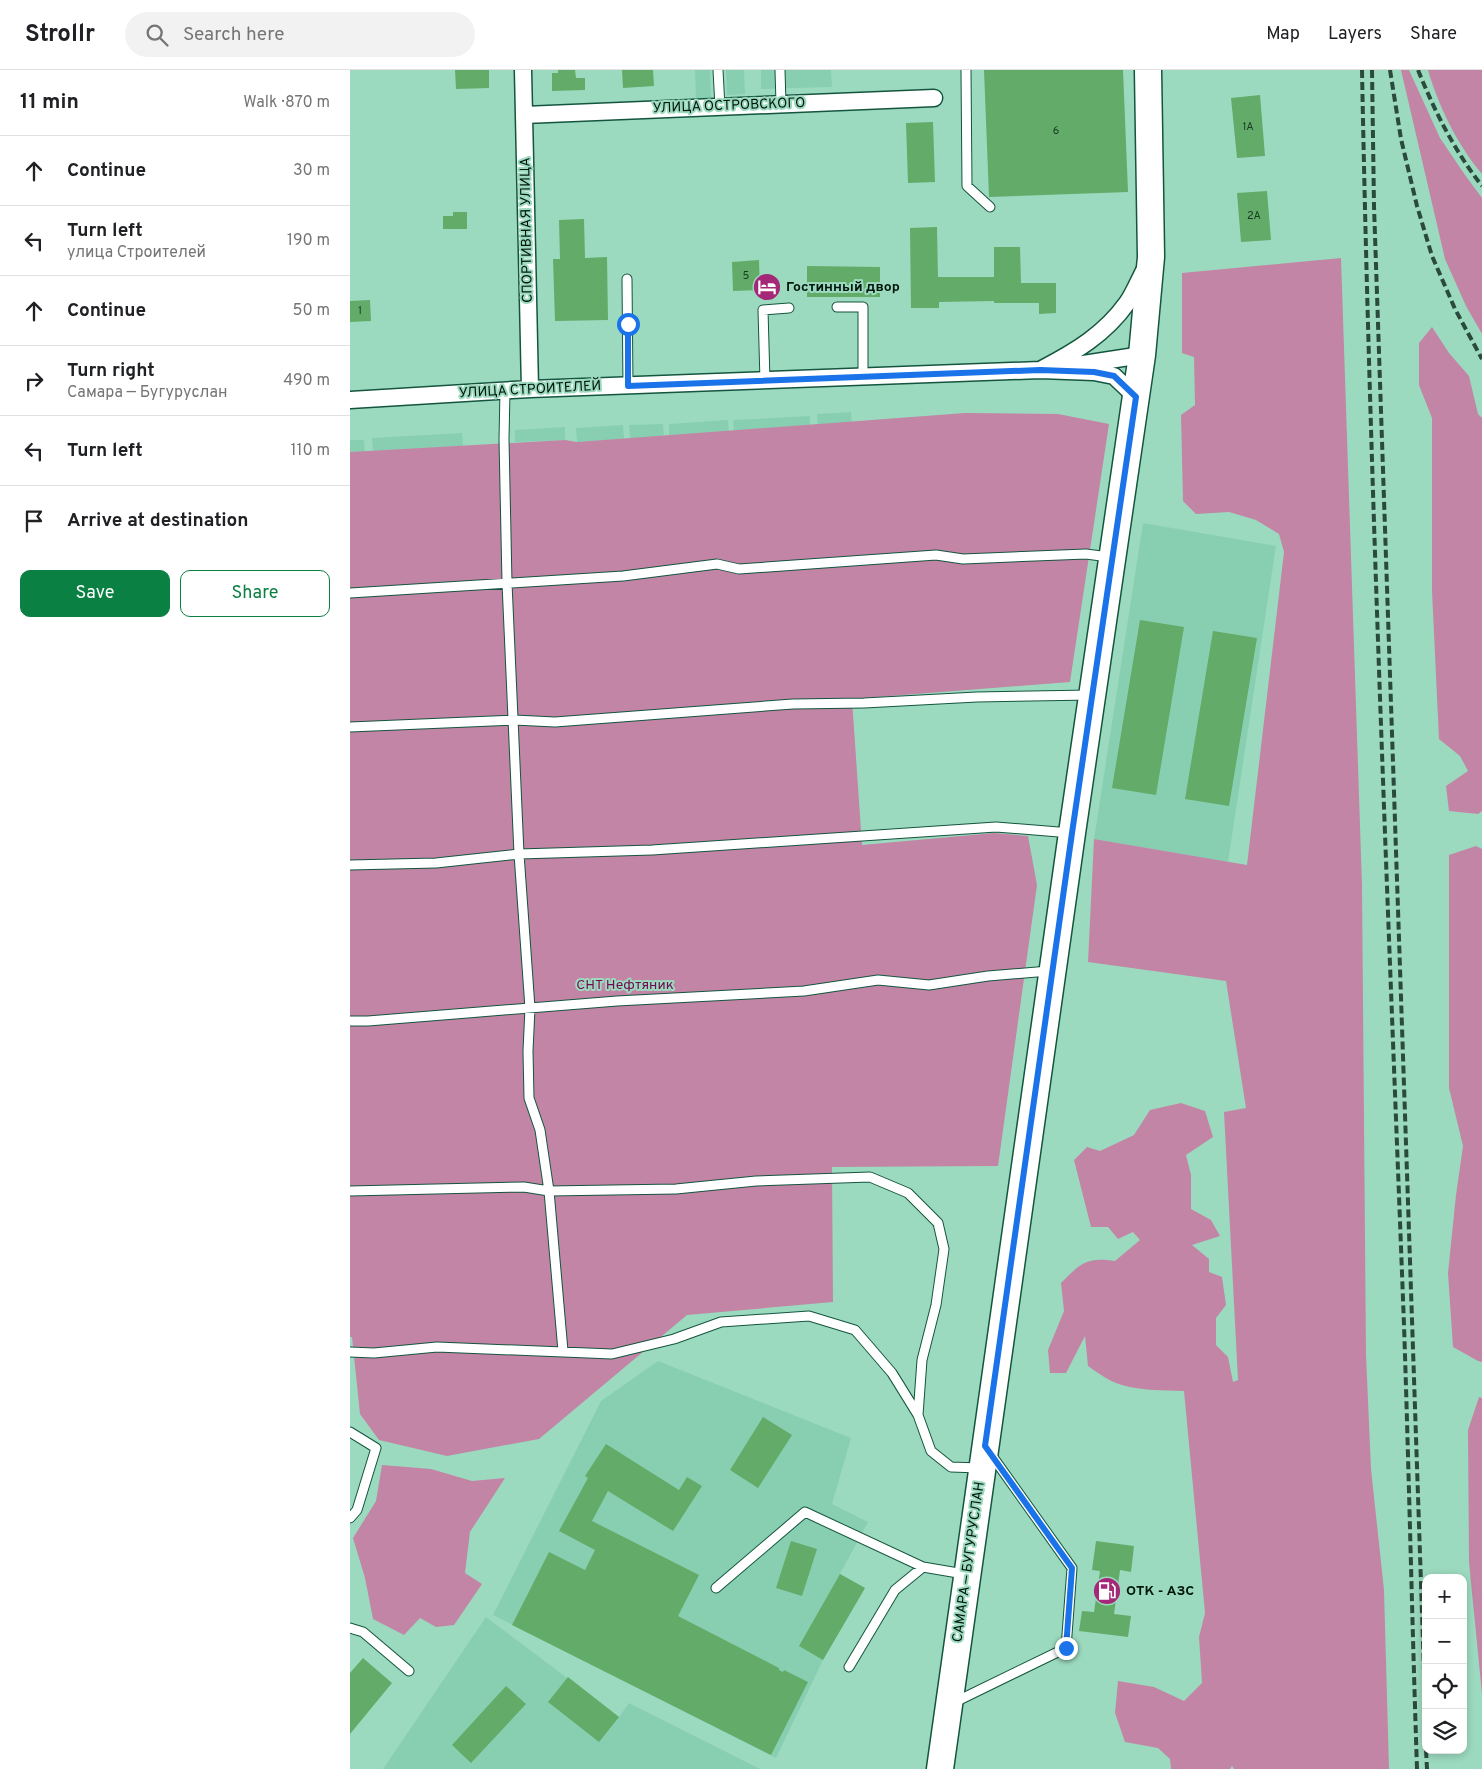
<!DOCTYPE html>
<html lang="en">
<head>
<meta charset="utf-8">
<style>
	:root { --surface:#fff; --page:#f2f2f2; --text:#202124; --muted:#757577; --line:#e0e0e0; --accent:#0b8043 }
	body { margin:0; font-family:Overpass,sans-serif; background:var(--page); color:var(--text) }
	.controls { position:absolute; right:15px; bottom:15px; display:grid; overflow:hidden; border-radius:10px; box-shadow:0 2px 8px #0003 }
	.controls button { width:45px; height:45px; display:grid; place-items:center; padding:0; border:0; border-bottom:1px solid var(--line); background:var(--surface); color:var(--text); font:25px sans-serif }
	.stop { position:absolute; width:15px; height:15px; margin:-11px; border:4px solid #1a73e8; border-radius:50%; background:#fff }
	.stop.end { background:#1a73e8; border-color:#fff; box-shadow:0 1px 5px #0008 }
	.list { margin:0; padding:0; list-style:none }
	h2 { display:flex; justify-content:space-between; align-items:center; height:65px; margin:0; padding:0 20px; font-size:21px }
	h2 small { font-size:16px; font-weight:400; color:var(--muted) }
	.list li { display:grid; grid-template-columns:32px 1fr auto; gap:15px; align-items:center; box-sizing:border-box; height:70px; padding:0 20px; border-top:1px solid var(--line) }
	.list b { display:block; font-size:19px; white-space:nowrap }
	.list p { margin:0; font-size:16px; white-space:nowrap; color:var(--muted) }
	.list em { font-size:16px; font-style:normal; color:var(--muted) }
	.actions { display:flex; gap:10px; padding:15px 20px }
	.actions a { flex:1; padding:11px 0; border:1px solid var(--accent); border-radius:10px; text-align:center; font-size:18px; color:var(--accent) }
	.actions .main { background:var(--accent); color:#fff }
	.icon { flex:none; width:28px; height:28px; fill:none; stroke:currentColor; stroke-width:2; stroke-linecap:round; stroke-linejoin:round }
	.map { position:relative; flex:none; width:1132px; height:1699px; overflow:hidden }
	header { display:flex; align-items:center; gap:30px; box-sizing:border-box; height:70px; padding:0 25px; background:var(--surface); border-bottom:1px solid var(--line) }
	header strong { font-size:24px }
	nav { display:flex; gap:28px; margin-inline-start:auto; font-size:18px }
	.search { width:350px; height:45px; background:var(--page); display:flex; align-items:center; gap:12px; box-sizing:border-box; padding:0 18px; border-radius:28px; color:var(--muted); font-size:19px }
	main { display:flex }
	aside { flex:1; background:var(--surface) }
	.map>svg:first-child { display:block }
	.built { fill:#88cfb2 }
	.green { fill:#c285a6 }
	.building { fill:#62ab68 }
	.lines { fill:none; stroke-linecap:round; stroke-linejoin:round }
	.service-casing { stroke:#14553f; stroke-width:11 }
	.minor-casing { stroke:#14553f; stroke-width:19 }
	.primary-casing { stroke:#14553f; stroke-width:29 }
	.service { stroke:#fff; stroke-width:9 }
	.minor { stroke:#fff; stroke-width:16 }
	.primary { stroke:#fff; stroke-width:26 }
	.rail { stroke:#2a4a3d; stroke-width:4; stroke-dasharray:8 4; stroke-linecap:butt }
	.route { stroke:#1a73e8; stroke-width:6 }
	.labels { text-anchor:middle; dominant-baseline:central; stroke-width:4; stroke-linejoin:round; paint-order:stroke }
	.number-label { font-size:11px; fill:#183b24 }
	.street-label { font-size:14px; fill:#00160d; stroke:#9cdabf }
	.poi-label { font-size:14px; font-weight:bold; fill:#00160d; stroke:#9cdabf; text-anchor:start }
	.park-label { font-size:14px; fill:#730851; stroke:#9cdabf }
</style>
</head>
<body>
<header>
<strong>Strollr</strong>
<div class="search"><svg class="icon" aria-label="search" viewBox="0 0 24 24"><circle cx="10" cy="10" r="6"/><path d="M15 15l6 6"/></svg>Search here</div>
<nav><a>Map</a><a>Layers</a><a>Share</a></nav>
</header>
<main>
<aside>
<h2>11 min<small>Walk · 870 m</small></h2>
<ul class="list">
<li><svg class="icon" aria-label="ahead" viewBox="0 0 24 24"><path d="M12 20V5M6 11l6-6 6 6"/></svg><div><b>Continue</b></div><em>30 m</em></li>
<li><svg class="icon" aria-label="left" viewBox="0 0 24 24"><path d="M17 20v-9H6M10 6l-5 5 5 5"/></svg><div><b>Turn left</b><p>улица Строителей</p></div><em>190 m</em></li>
<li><svg class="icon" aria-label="ahead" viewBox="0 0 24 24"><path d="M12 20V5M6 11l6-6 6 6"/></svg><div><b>Continue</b></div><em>50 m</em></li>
<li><svg class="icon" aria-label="right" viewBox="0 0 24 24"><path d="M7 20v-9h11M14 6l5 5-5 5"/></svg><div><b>Turn right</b><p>Самара — Бугуруслан</p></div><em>490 m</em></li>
<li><svg class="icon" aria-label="left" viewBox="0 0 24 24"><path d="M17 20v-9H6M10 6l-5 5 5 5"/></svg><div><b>Turn left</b></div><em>110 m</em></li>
<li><svg class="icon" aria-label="arrive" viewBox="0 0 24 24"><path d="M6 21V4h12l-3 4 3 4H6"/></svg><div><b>Arrive at destination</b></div></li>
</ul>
<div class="actions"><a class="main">Save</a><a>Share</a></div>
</aside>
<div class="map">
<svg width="1132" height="1699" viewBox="0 0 1132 1699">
	<rect width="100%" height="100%" fill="#9cdabf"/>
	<!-- built -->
	<path class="built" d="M345,0H360L361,29H346Z
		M376,0H394L395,24L377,25Z
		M411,0H481L482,17L411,19Z
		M501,342L502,355L468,357L467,344Z
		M460,346V358L384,363L383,350Z
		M378,350L379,363L319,367V354Z
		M313,354L314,368L280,369L279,355Z
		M273,355L274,369L227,372L226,358Z
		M215,357V370L165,372V360Z
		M112,363L113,376L23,381L22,368Z
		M0,370H14L15,384L0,385Z
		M793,453L926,476L878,792L744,769Z
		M308,1291L501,1368L482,1434L518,1452L490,1504L515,1518L473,1590L426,1688L143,1545L251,1331Z
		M136,1547L269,1647L279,1633L410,1699H33Z"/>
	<!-- green -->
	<path class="green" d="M1051,0H1059L1090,68L1115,105L1132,128V264L1116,236L1095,189Z
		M1078,0H1132V104C1108,76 1088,35 1078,0Z
		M991,188L1012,815L1016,1285L1021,1399L1034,1520L1039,1699H884L882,1696L880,1699H821L820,1689L808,1678L775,1672L765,1643L768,1611L804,1617L834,1631L852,1613L849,1567L855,1543L834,1321C814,1320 792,1321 772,1315C760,1312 748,1303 738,1296L735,1266L716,1303H700L698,1280L714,1241L711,1213C731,1193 736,1187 765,1191L790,1170L783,1162L768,1169L758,1157H741L724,1090L737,1077L750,1081L784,1065L800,1040L831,1033L855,1041L863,1067L836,1085L841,1105V1139L861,1150L870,1166L842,1175L859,1189V1202L872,1207L876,1235L866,1248V1275L878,1287L883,1312L888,1310L874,1042L896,1038L876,911L738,892L744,769L897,795L934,482L929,464L906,450L879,442L846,444L833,431L831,345L845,335L844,287L832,283V203Z
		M1082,257L1099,283L1119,306L1128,344L1132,348V741L1128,744L1099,741L1096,716L1118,701L1110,686L1089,669L1082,521V348L1069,315V273Z
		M615,343L708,344L759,354L720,612L502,629L512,775L644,763L678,766L687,815L648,1096L482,1097L483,1232L337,1245L189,1369L97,1386L29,1370L10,1344L2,1267H0V382L215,370L227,372Z
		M1126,776L1132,779V1292L1128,1291L1103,1277L1098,1203L1106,1125L1113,1076L1099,1018V785Z
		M1129,1327L1132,1328V1624L1119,1492L1118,1360Z
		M32,1395L81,1399L122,1411L155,1408L120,1462L115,1503L132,1514L104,1555L86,1557L70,1548L54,1565L23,1549L15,1508L3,1468L26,1431Z"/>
	<!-- building -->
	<path class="building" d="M105,0H139V18L106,19Z
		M208,0H225L226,8H235V20L202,21V3H208Z
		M272,0H303L304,16L273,18Z
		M634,0H773L778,122L639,127Z
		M910,25L915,86L887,88L881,28Z
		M583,52L585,112L558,113L556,53Z
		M917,121L921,170L891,172L887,123Z
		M103,142H117V159H93V146H103Z
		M234,149L235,188L257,187L258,250L205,251L203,189H210L209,150Z
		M587,157L588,207H644V177H670L671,213H706V243L689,244V233H644V231L589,232V238H561L560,158Z
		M409,190L410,220L383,221L382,192Z
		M457,196L530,197V227H457Z
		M20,230L21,251L0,252V231Z
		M790,550L834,557L806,725L762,718Z
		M863,561L907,568L879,736L835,729Z
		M413,1347L442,1365L408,1418L380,1400Z
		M256,1374L329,1420L337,1407L352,1416L323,1461L258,1421L242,1451L349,1505L328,1546L429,1598V1600L433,1602L434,1600L458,1612L421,1685L162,1555L199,1482L235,1500L245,1480L209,1461L238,1408L235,1406Z
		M441,1471L467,1479L452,1526L426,1518Z
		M746,1471L784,1476L781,1502L770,1500L764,1544L781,1546L778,1567L729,1561L732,1541L744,1542L750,1501L742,1500Z
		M490,1504L515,1518L473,1590L449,1576Z
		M13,1588L42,1613L0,1664V1603Z
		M218,1607L269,1647L249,1672L198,1632Z
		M156,1616L176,1634L121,1693L102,1675Z"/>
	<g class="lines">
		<defs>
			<path id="service" d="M368,0L370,37
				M430,0L431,34
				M616,0L617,116L640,137
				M277,209L278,316
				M487,237H513V307
				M415,311L413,240L439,238
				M155,321L154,369L157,513L169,784L180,938L178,981L179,1028L190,1060L199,1121L213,1281
				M0,523L273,506L367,494L389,499L586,485L613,489L736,484L759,487
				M0,657L164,650L205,652L443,634L514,633L627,627L741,625
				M0,795L86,793L169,784L302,780L646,757L721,763
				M0,951H18L267,931L454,921L528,910L579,915L638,906L699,901
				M0,1121L174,1117L199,1121L326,1119L406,1111L520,1107L558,1123L588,1153L594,1179L586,1235L572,1290L568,1345L581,1381L601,1397L629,1398
				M0,1282L24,1283L87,1277L262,1284L324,1269L371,1252L459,1246L505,1260L542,1303L568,1345
				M0,1362L26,1378L7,1440L0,1448
				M366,1518L455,1442L573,1497L614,1504
				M0,1558L13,1562L59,1601
				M499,1597L545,1520L573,1497
				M603,1633L716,1578L722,1498L640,1383"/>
			<path id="minor" d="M173,0L180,319
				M174,45L584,28
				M727,295L792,285
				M692,299C725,282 755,264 777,233C784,223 789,210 795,199
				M0,330L180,319L690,300L744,302L764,306L786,327"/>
			<path id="primary" d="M590,1699L722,763L792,285L801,187L798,0"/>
		</defs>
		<!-- service casing -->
		<use href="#service" class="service-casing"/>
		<!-- minor casing -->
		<use href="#minor" class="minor-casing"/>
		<!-- primary casing -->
		<use href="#primary" class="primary-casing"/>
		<!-- service -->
		<use href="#service" class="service"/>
		<!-- minor -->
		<use href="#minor" class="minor"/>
		<!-- primary -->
		<use href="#primary" class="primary"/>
		<!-- rail -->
		<path class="rail" d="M1012,0C1020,418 1038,837 1054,1255C1059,1403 1062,1551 1067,1699
			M1022,0L1024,136L1076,1660
			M1040,0L1051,69L1067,136L1082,186L1105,239L1132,289
			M1068,0C1085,42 1104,80 1132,116
			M1076,1680L1077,1699"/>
	</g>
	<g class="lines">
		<!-- route -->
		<path class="route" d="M278,254V316L690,300L744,302L764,306L786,327L722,763L635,1376L722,1498L716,1578"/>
	</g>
	<!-- icons -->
	<defs>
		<symbol id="hotel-disc" viewBox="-11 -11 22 22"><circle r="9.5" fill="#a52778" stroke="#9cdabf"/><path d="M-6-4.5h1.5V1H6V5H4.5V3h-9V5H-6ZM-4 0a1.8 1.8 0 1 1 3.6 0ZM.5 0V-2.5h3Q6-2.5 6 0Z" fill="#fff"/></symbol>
		<symbol id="fuel-disc" viewBox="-11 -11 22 22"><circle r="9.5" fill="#a52778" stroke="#9cdabf"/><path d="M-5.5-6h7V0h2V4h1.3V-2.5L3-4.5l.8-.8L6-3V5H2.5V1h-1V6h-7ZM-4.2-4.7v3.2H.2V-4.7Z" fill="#fff"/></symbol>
	</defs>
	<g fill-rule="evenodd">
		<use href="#hotel-disc" x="401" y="201" width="32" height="32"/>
		<use href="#fuel-disc" x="741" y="1505" width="32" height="32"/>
	</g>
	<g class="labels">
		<!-- number labels -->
		<g class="number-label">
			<text x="898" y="57">1А</text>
			<text x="706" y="61">6</text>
			<text x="904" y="146">2А</text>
			<text x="396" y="206">5</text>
			<text x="10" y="241">1</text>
		</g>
		<!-- street labels -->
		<g class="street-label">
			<text transform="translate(379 36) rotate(-2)">УЛИЦА ОСТРОВСКОГО</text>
			<text transform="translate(177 160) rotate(-91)">СПОРТИВНАЯ УЛИЦА</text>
			<text transform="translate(180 320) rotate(-3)">УЛИЦА СТРОИТЕЛЕЙ</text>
			<text transform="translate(619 1492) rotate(-82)">САМАРА — БУГУРУСЛАН</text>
		</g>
		<!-- poi labels -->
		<g class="poi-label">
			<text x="436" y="217">Гостинный двор</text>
			<text x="776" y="1521">ОТК - АЗС</text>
		</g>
		<!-- park labels -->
		<g class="park-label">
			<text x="275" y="915">СНТ Нефтяник</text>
		</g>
	</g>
</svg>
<div class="controls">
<button>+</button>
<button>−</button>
<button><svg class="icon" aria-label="locate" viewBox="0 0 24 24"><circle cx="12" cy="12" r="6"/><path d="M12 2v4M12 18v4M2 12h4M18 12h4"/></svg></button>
<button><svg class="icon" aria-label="layers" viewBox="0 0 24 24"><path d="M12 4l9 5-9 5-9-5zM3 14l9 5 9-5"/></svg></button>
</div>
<div class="stop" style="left:278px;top:254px"></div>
<div class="stop end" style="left:716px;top:1578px"></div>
</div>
</main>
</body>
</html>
